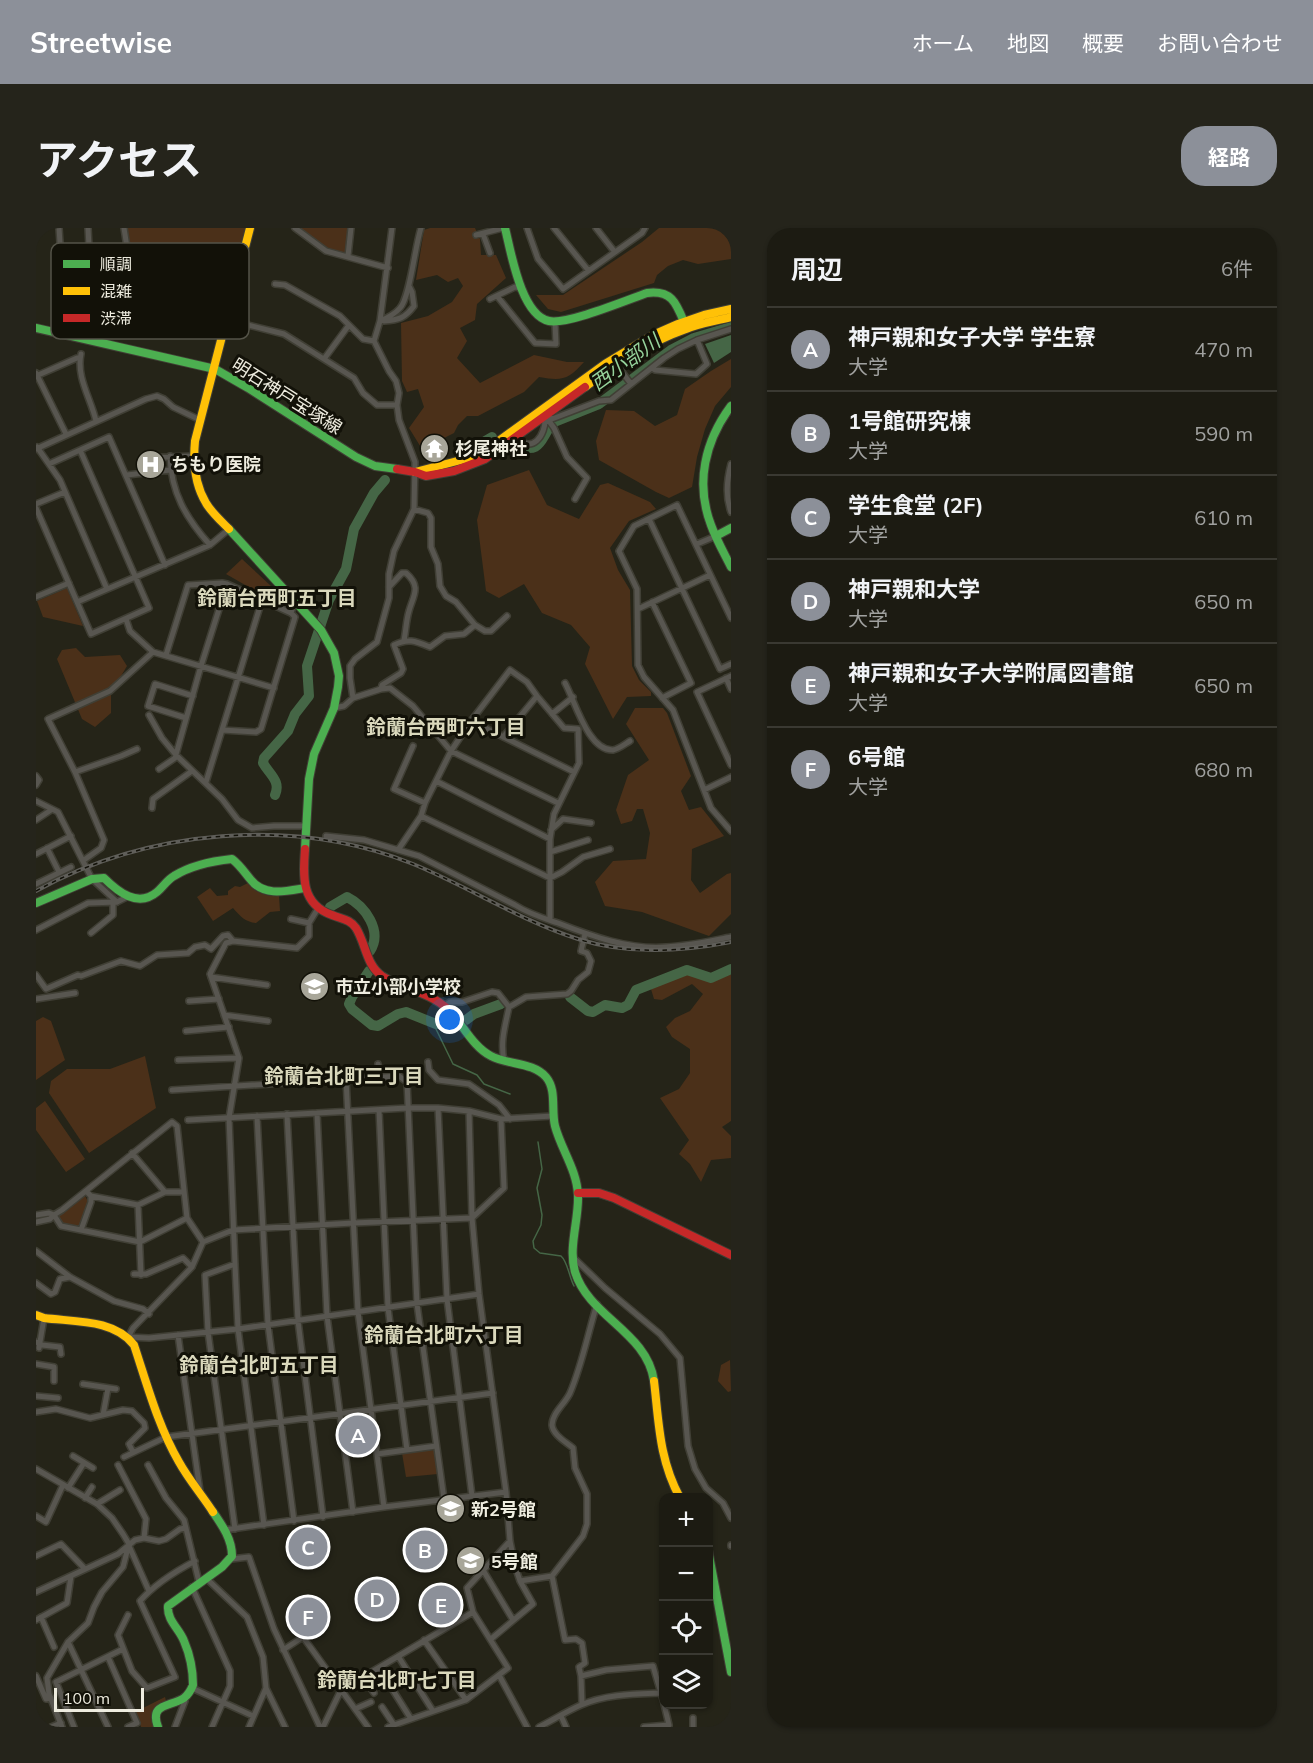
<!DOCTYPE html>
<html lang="ja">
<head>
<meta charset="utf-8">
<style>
	:root { --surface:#1c1b12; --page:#25241b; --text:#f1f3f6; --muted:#a0a19f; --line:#3a3932; --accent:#8c9099 }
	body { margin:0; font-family:Mulish,"Noto Sans JP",sans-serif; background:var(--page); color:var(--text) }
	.controls { position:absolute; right:18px; bottom:18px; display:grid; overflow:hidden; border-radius:12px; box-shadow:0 2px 4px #0004 }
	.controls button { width:54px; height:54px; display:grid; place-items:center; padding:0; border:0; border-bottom:2px solid var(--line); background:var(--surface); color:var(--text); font:30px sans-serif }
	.scale { position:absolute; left:18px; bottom:15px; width:90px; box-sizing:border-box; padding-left:6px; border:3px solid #eeecdf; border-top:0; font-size:16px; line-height:21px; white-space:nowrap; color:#eeecdf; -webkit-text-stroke:4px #121108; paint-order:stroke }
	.you { position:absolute; left:414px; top:792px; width:21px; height:21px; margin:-15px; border:4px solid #fff; border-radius:50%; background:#1a73e8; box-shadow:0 0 0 9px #1a73e833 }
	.badge { display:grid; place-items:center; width:39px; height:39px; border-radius:50%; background:var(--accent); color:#fff; font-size:20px; font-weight:700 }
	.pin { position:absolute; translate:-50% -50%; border:3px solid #fff; box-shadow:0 2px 6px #0006 }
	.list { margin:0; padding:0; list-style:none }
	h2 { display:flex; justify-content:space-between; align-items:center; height:78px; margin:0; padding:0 24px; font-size:26px }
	h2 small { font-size:20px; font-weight:400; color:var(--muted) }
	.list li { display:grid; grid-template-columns:39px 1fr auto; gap:18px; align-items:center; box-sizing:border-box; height:84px; padding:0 24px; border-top:2px solid var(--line) }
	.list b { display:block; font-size:22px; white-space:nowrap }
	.list p { margin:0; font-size:20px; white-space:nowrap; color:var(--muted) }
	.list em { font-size:20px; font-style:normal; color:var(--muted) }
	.icon { flex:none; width:33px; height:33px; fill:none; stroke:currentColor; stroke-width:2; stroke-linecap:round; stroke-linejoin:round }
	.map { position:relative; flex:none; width:695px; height:1499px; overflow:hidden; border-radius:24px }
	header { display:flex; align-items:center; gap:36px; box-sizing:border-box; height:84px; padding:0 30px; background:var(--accent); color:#fff }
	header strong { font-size:28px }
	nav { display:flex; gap:33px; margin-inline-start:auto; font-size:21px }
	.intro { display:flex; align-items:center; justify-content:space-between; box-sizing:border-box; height:144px; padding:0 36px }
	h1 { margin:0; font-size:42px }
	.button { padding:15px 27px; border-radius:24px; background:var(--accent); color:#fff; font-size:21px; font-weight:700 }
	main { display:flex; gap:36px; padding:0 36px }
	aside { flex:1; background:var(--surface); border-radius:24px; box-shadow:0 2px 4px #0004 }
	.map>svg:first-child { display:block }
	.green { fill:#4b3019 }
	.water { fill:#456646 }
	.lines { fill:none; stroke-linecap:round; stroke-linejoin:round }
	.stream { stroke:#456646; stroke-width:1.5 }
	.river { stroke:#456646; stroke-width:10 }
	.street-casing { stroke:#403f35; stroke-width:8 }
	.fast-casing { stroke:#403f35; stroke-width:10 }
	.slow-casing { stroke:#403f35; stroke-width:10 }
	.jam-casing { stroke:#403f35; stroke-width:10 }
	.street { stroke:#585650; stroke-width:5 }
	.fast { stroke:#4caf50; stroke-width:8 }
	.slow { stroke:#ffc107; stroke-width:8 }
	.jam { stroke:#c62828; stroke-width:8 }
	.rail-casing { stroke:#5f5e59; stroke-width:4 }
	.rail { stroke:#121108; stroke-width:1.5; stroke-dasharray:4.5; stroke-linecap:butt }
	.labels { text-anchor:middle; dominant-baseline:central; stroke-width:6; stroke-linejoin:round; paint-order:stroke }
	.street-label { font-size:18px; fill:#eeecdf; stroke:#121108 }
	.poi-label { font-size:18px; font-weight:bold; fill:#eeecdf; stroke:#121108; text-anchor:start }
	.water-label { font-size:20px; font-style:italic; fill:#96d29b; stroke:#121108 }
	.neighbourhood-label { font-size:20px; font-weight:bold; fill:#dad8bc; stroke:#121108 }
	.key { fill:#121108; stroke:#545348; stroke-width:1.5 }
	.key-label { font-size:16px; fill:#eeecdf }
</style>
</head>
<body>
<header>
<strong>Streetwise</strong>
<nav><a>ホーム</a><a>地図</a><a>概要</a><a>お問い合わせ</a></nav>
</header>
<div class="intro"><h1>アクセス</h1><a class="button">経路</a></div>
<main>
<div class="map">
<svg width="695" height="1499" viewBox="0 0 695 1499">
	<rect width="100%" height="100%" fill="#252418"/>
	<!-- green -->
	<path class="green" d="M90,0H211L198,51L95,31Z
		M262,0H313L310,23L306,26L290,22Z
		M394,0H439L444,11L445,27H460L470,50L441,76L439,92L424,100L431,113L421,130L444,155L498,127L531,134H548C532,152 526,153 503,149L488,164L442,188H431L422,197L418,205L386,221L373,200L388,179L382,161L371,164L366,153L365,95L392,88L416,74L427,58L422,50L412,54L401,47L380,52L388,2Z
		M623,0H695V31L662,36L647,32L632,38L621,47L618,55L525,84L512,81L500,67H527L606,14Z
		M695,131V159L679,178L669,201L661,229L656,259L633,270L620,264L563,232L560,213L570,182L598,183L619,198L641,187L649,161L675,143Z
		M493,242L511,277L543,291L564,257L572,255L614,274L620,281L593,293L574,320L582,342L594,362L596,438L603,452L615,464V468L591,469L577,491L549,436L554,419L535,397L506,385L488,356L463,370L450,363L441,292L451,257Z
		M206,331L235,358L228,368L190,346Z
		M31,360L47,398L7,389L1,373Z
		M40,420L49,429L84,427L91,438L75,465V485L59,499L46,491L21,431L26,422Z
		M599,480H627L631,485L655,548L645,563L653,582L665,579L688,608L656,621L655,652L664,665L691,646L695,645V686L673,708L606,684L569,678L559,654L577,633L610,631L614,605L607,581H601L596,593L585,596L580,582L592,547L613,532L590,496Z
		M212,655C217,664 232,669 243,668L244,683L234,684L220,695C209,694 204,688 197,680L177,693L161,669L174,660L181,668L192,667V663L199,658L204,659Z
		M651,746L676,754L695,746V893L686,899L695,908V930L675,932L665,954L654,936L643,926L653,912L624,870L643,861L654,845V821L636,809L630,799L639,790L654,783L667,766L656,756L626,772L618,771L615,761Z
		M7,789L15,793L29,832L0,852V793Z
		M109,828L120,880L53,925L13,865L15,853L31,841H74Z
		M9,873L49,931L30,944L0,902V880Z
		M49,968L53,975L42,1000L26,998L22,990L24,985Z
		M694,1132L695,1163L692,1164L682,1153L685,1137Z
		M399,1222L402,1246L370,1249L366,1225Z
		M129,1469L130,1473C119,1481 116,1486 118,1499H105L99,1484Z"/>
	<!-- water -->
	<path class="water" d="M695,107V124L678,135L669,116Z"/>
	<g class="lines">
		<!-- stream -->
		<path class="stream" d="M393,793L399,799L417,836L441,847L448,856L474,866
			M502,914L506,941L501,960L506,987L505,997L497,1013L498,1020L504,1025L525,1028C532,1034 533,1049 538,1058"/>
		<!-- river -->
		<path class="river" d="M444,216L456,209
			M480,217C507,228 504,208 518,194L563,176L635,122L658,110L695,99
			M239,567C245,553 234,547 227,535L228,530L252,503L259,486L273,468L271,438L293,372L310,341L318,301L338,265L349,252
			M294,679L311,669C329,678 347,703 334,723
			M333,743L316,769L313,776L316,781L336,797L342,798L362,786L370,784L400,796H418
			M534,769L552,783L557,784L569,777L586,780L592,777L600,762L651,742L675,750L695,741
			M430,792L438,786L465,776"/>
		<defs>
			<path id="street" d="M52,0L56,74C63,82 90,91 100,87L102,83L99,33
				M88,0L93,32L201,54
				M259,0L290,23L352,40
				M491,0L502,31L527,61L606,5L609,0
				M518,0L552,42
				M560,0L578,23
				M447,6L454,25
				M440,7L467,0
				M312,28L315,0
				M128,39L130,91L132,94L165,103H172L174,99L179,49
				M55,49L72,47
				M128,51L155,57
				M239,56L249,57L304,88L327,111L338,113
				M461,68L499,115L520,116L519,95
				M454,71L479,59L485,60
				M192,92L248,106L318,150L327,165L341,177H361
				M344,93C351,90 359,86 364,80C374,69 379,18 385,0
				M348,93C363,92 369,90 378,78L376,64L373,58
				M19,104L27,59L23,0
				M108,105L111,93L130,91
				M45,126C40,149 55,171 60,193
				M288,131L313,97
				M580,136L595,156
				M616,140L619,142L660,146L671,136L661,112
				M0,145L30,206
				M0,148L41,130H44
				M509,188L516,191L563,173L575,172L628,130L642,121L661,112L695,101
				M510,189L518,200L531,229L551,250L539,271
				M480,209C496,227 510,207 509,190
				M1,219L24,252L71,361
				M0,221L110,171L121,168L128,171L137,179L164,192
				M134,228C135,265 150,290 174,317
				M108,230L158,228
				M13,236L73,209L129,337
				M695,236C691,251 689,268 695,284
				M91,247L134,242
				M0,276L29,264
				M0,280L55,406L113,380L44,222
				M378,281L392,285L395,290V319L402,336L404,358L410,368L420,374L439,397
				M613,291L684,441L695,436
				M661,316L680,308
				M353,359L366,345H370C386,359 377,368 373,383C370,393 370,403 368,412
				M0,369L33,355
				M41,374L174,317L192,302
				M616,374L655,455L626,470
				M602,381L674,347
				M695,390L641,277L598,298L583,323L601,361L602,437L608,449L637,482L675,580L695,603
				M90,391L94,403L117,424L238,460
				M130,427L152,357L186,355L191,356L255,385
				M695,448L661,464L695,537
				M690,450L695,461
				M529,455C539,473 552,523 577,522C583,521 589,516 594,513
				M345,461L346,457L365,445L367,441L358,417C372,410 379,413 394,419L409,408L428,406L439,397L449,403H455L471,388
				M317,470L345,461L354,460L377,478L415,523L522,575
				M298,480L308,478L317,470L314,450V438L319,431L341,414L353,370V346L358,323L378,281L379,234L363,192L361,177L363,165L360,153L353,143L338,113L344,93L356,0
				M516,486L537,469
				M113,487L126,510L140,527L186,571L202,592L216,600L238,598H270
				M150,490L112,478L119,456L157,468
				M435,493L538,544
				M186,502L220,504L225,501L259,389L255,385L259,373
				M467,509L501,468
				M377,518L358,561L389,575
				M123,541L139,530L165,438L191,356
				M39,544L85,528L101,521
				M0,548L3,552L0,557
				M400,553L514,611
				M170,554L226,372
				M668,562L695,549
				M0,573L22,584L56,651L81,674
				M116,580L117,571L156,543
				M385,588L514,650L526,644L547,629L574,621
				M0,592L15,582
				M515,602L527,591L555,595
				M290,608L328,612L383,628L479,677C493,686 507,690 522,695C555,708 594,722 630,719C652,718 674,713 695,709
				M11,620L23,644
				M362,622L385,588L389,575L415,523L435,493L474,442L491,454L501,468L528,500L542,501L543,535L518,586L514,611V692
				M514,624L552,612
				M0,626L35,608
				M48,632L65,620L68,612L39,544L12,491L74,463L117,424
				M0,656L35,639
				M255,691L273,695
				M0,702L52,675L81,674L91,669
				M55,705L77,687V674
				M0,747L10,761L42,747L45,748L85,733L104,738L121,727L152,725L159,719L169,717L175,721L187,708L192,707L197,713
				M175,749L231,757
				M0,771L39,765
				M153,773L183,771
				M408,778L414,774H426L456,764L462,765L473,779C469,799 464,813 468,833
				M473,779L490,769L531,766L535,763L542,752L552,744L555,733L551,725L545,723L549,706
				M188,787L232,793
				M150,803L193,799
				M142,832L203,830
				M392,834L393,842L402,852L433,856L463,877L474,891
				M342,836L344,849
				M310,851L322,1084L348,1279
				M136,862L363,848L371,854L381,1076L408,1271
				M402,880L411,1071L436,1268
				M343,882L352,1080L371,1222
				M433,883L436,990L443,1066L470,1264L474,1313L479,1338L484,1353L497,1376L455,1411
				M281,885L291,1088L317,1284
				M251,886L262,1093L287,1289
				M221,888L232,1097L258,1293
				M152,892L371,880H402L433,883L465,891L517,888
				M96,925L129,964
				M50,963L55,968L102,977L129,964H148
				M102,977L105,1047
				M0,987L13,985L18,987L26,982L136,894L141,898L151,990L167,1014
				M0,994L14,991L18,987L25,998L104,1014L151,990
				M45,1002L55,974V968
				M0,1023L34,1049L78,1073L107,1081L113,1086
				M537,1029L569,1060L624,1106L644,1130L652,1218L659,1241L670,1260L687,1275L695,1290
				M98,1046H110L147,1030L156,1039
				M0,1055L15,1066L19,1064L24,1051L34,1049
				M443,1066L202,1101L113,1110L92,1109L97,1100L156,1039L167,1014L197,1002L317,995L436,990L468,960L465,891
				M142,1107L164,1263
				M0,1114L6,1117L24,1119L25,1126
				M3,1120L8,1090
				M0,1136L18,1139V1153
				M47,1156L80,1161
				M0,1168L22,1170
				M0,1184L20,1181L54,1190L87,1182L96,1183L108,1195L109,1200L93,1216L97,1224
				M67,1187L72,1160
				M341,1226L400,1218
				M37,1228L57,1240
				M88,1229L130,1209L457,1165
				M82,1237L110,1291L108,1310
				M112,1237L130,1270L148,1292L163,1354
				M0,1241L61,1276L76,1290L87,1306L93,1316L87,1339L66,1364L58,1379L52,1395L32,1414L11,1450L13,1466L26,1499
				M32,1260L48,1235
				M49,1270L56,1259
				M61,1276L84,1262
				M0,1288L10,1294L27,1257
				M228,1297L202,1101L199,1036L193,890L203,830L174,746L190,715L197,713L261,720L273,708V695L281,682
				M199,1301L172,1104L169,1047L199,1036
				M188,1302L348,1279L470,1264
				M695,1317V1318
				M93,1318L113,1363
				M0,1328L25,1316L49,1341
				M195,1331L213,1329L238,1401L284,1499
				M447,1342L477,1392
				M516,1348L529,1412L540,1411L546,1415L549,1435L543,1439L545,1448L546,1476
				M170,1350L211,1389L227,1429L230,1460L249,1499
				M484,1353L516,1348L547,1308L551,1296V1266L539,1240L537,1220C530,1214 517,1207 516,1197C516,1185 529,1176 534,1165C546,1137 552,1105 561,1076
				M156,1359L194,1443V1458L176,1499
				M0,1364L82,1326L99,1312L108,1310L123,1313L130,1311L144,1301L150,1300
				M92,1387L82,1407L96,1443L111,1460L139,1449L104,1373C119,1356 138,1344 159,1333
				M5,1389L18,1419
				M0,1392L31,1375L35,1348
				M388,1412L430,1472
				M32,1414L72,1499
				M247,1422L267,1409L332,1499
				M362,1428L397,1483
				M72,1429L101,1495L92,1499
				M343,1440L375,1491
				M463,1447L491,1499
				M0,1448L10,1471L15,1470
				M545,1448L570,1442L617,1438L628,1475
				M327,1449L338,1465
				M156,1460L217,1488
				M628,1476L633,1497
				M346,1479L358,1497
				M319,1481L335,1474
				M525,1488L530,1499
				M657,1490V1499
				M15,1499L25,1495
				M38,1499L20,1454L87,1421
				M139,1499L149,1473L148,1469
				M213,1499L230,1460
				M287,1499L305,1462L437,1384
				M352,1499L430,1472L472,1440L437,1384L431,1360L474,1313
				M503,1499C517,1492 531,1483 545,1477C570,1466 599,1466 625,1465
				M608,1499L633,1497"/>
			<path id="fast" d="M469,0C475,24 485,87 513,93C531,97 591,72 611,65C635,62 640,74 648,94
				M0,100L179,141L212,160L320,229L339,238L361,241
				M695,178C669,213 659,255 675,297C680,311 688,325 695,339
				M193,301L285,402L298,425L303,448L302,459L298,480L278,526L273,551L269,621
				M680,308L695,300
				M0,675L56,651L68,650C82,664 102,680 121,664C127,659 131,652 138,648C154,638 177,633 196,631C204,637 209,645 215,652C228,669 251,663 269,660
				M418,788C429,801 439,820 455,828C472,837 497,834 510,849C521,862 515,882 519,898C525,921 541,942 542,967C543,992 532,1019 539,1044C553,1089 611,1104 618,1153
				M672,1322L695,1444
				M122,1499C113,1475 134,1479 148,1470C153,1466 155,1462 157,1457C157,1442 154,1427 148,1413C143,1400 131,1393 132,1378L186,1339L196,1328C196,1311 186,1297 177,1284"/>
			<path id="slow" d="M549,159C580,136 613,114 650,101C664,95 680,93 695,89
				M379,244L429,231L453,220L569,136L617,107L642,96L668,87L695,81
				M193,301C185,293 175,284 170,275C159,257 157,234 159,213L214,0
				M0,1087L8,1090C38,1094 78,1091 98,1117C111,1156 122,1198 143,1234C153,1252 166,1267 177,1284
				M618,1153C623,1195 623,1231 644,1270"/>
			<path id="jam" d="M361,241L379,244L390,248L418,243L449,231L549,159
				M269,621C267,649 265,676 296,687C305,691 314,691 320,700C330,716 330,737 346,748C371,764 398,763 418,788
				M542,965H563L578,970L695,1027"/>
		</defs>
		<!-- street casing -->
		<use href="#street" class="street-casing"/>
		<!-- fast casing -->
		<use href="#fast" class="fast-casing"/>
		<!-- slow casing -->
		<use href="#slow" class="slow-casing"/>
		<!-- jam casing -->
		<use href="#jam" class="jam-casing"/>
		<!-- street -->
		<use href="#street" class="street"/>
		<!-- fast -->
		<use href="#fast" class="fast"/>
		<!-- slow -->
		<use href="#slow" class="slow"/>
		<!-- jam -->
		<use href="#jam" class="jam"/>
		<defs>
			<path id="rail" d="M0,663C113,601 257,588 377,636C433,659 485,693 542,711C592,727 644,724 695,714"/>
		</defs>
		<!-- rail casing -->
		<use href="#rail" class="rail-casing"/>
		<!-- rail -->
		<use href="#rail" class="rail"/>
	</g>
	<!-- icons -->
	<defs>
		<symbol id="temple-disc" viewBox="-11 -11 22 22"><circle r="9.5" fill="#a8a699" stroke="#121108"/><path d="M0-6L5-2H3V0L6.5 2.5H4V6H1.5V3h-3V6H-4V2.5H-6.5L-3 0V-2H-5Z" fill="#fff"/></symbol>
		<symbol id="hospital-disc" viewBox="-11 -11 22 22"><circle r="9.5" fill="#a8a699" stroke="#121108"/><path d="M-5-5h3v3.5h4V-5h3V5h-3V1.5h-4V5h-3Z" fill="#fff"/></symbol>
		<symbol id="school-disc" viewBox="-11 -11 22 22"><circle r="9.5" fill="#a8a699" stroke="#121108"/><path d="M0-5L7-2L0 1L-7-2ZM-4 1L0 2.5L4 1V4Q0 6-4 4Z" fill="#fff"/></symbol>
		<symbol id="university-disc" viewBox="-11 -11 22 22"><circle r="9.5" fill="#a8a699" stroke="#121108"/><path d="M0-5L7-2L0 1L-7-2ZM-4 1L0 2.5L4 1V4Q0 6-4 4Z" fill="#fff"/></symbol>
	</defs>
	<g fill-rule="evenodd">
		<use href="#temple-disc" x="382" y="204" width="33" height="33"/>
		<use href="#hospital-disc" x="98" y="220" width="33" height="33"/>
		<use href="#school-disc" x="262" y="742" width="33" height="33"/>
		<use href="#university-disc" x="398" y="1264" width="33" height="33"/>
		<use href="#university-disc" x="418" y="1316" width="33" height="33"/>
	</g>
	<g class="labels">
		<!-- street labels -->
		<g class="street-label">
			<text transform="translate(251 168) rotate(32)">明石神戸宝塚線</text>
		</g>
		<!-- poi labels -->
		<g class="poi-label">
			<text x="419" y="220">杉尾神社</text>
			<text x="135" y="236">ちもり医院</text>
			<text x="299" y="758">市立小部小学校</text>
			<text x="435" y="1281">新2号館</text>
			<text x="455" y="1333">5号館</text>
		</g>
		<!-- water labels -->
		<g class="water-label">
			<text transform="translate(589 134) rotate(-36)">西小部川</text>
		</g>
		<!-- neighbourhood labels -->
		<g class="neighbourhood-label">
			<text x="241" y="369">鈴蘭台西町五丁目</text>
			<text x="410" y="498">鈴蘭台西町六丁目</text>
			<text x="308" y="847">鈴蘭台北町三丁目</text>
			<text x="408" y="1106">鈴蘭台北町六丁目</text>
			<text x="223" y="1136">鈴蘭台北町五丁目</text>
			<text x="361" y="1451">鈴蘭台北町七丁目</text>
		</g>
	</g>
	<!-- legend -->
	<rect x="15" y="15" width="198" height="96" rx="9" class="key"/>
	<rect x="27" y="32" width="27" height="8" fill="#4caf50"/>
	<rect x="27" y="59" width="27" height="8" fill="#ffc107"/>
	<rect x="27" y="86" width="27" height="8" fill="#c62828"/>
	<g class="key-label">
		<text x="64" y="42">順調</text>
		<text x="64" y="69">混雑</text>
		<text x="64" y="96">渋滞</text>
	</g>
</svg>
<div class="controls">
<button>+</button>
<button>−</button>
<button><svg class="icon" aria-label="locate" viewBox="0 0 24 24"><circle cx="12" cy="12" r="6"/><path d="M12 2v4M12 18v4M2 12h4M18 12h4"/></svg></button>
<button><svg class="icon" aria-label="layers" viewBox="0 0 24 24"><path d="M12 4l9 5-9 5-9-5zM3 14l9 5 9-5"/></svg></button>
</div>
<div class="scale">100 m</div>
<div class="you"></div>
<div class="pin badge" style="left:322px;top:1207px">A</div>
<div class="pin badge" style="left:389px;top:1322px">B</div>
<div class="pin badge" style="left:272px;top:1319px">C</div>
<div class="pin badge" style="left:341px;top:1371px">D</div>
<div class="pin badge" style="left:405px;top:1377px">E</div>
<div class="pin badge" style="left:272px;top:1389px">F</div>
</div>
<aside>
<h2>周辺<small>6件</small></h2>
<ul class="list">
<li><span class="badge">A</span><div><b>神戸親和女子大学 学生寮</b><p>大学</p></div><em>470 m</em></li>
<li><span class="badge">B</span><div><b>1号館研究棟</b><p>大学</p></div><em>590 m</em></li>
<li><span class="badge">C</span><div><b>学生食堂 (2F)</b><p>大学</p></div><em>610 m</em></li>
<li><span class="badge">D</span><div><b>神戸親和大学</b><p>大学</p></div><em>650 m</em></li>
<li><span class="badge">E</span><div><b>神戸親和女子大学附属図書館</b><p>大学</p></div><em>650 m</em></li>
<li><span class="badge">F</span><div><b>6号館</b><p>大学</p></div><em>680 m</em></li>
</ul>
</aside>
</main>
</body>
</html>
